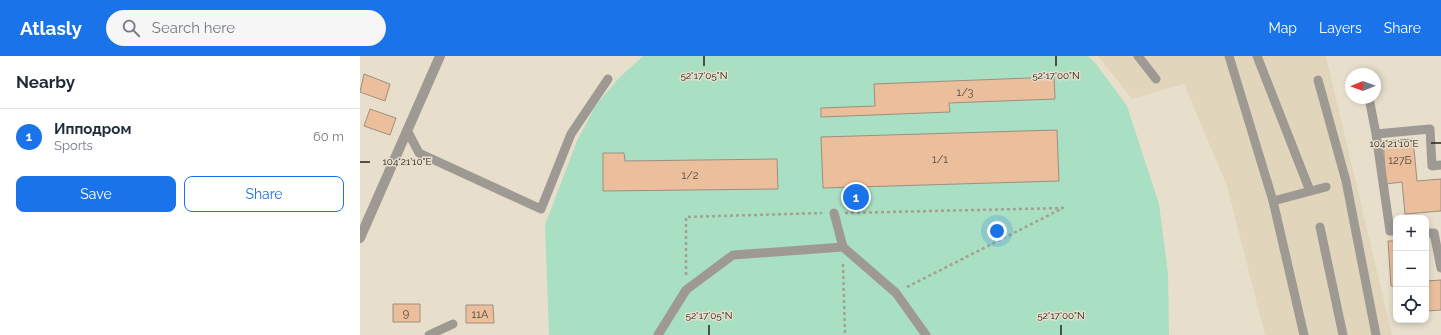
<!DOCTYPE html>
<html lang="en">
<head>
<meta charset="utf-8">
<style>
	:root { --surface:#fff; --page:#f6f6f7; --text:#1f2937; --muted:#747a83; --line:#e0e1e3; --accent:#1a73e8 }
	body { margin:0; font-family:Raleway,sans-serif; background:var(--page); color:var(--text) }
	.controls { position:absolute; right:12px; bottom:12px; display:grid; overflow:hidden; border-radius:8px; box-shadow:0 2px 6px #0003 }
	.controls button { width:36px; height:36px; display:grid; place-items:center; padding:0; border:0; border-bottom:1px solid var(--line); background:var(--surface); color:var(--text); font:20px sans-serif }
	.compass { position:absolute; left:985px; top:12px; width:36px; height:36px; border-radius:50%; background:var(--surface); box-shadow:0 2px 6px #0003; rotate:269deg }
	.you { position:absolute; left:637px; top:175px; width:14px; height:14px; margin:-10px; border:3px solid #fff; border-radius:50%; background:#1a73e8; box-shadow:0 0 0 6px #1a73e833 }
	.badge { display:grid; place-items:center; width:26px; height:26px; border-radius:50%; background:var(--accent); color:#fff; font-size:13px; font-weight:700 }
	.pin { position:absolute; translate:-50% -50%; border:2px solid #fff; box-shadow:0 1px 4px #0006 }
	.list { margin:0; padding:0; list-style:none }
	h2 { display:flex; justify-content:space-between; align-items:center; height:52px; margin:0; padding:0 16px; font-size:17px }
	h2 small { font-size:13px; font-weight:400; color:var(--muted) }
	.list li { display:grid; grid-template-columns:26px 1fr auto; gap:12px; align-items:center; box-sizing:border-box; height:56px; padding:0 16px; border-top:1px solid var(--line) }
	.list b { display:block; font-size:15px; white-space:nowrap }
	.list p { margin:0; font-size:13px; white-space:nowrap; color:var(--muted) }
	.list em { font-size:13px; font-style:normal; color:var(--muted) }
	.actions { display:flex; gap:8px; padding:12px 16px }
	.actions a { flex:1; padding:9px 0; border:1px solid var(--accent); border-radius:8px; text-align:center; font-size:14px; color:var(--accent) }
	.actions .main { background:var(--accent); color:#fff }
	.icon { flex:none; width:22px; height:22px; fill:none; stroke:currentColor; stroke-width:2; stroke-linecap:round; stroke-linejoin:round }
	.map { position:relative; flex:none; width:1081px; height:279px; overflow:hidden }
	header { display:flex; align-items:center; gap:24px; box-sizing:border-box; height:56px; padding:0 20px; background:var(--accent); color:#fff }
	header strong { font-size:19px }
	nav { display:flex; gap:22px; margin-inline-start:auto; font-size:14px }
	.search { width:280px; height:36px; background:var(--page); display:flex; align-items:center; gap:10px; box-sizing:border-box; padding:0 14px; border-radius:22px; color:var(--muted); font-size:15px }
	main { display:flex }
	aside { flex:1; background:var(--surface) }
	.map>svg:first-child { display:block }
	.built { fill:#e1d6bc }
	.green { fill:#a9dfc3 }
	.building { fill:#ebbe9c; stroke:#9e8e81 }
	.lines { fill:none; stroke-linecap:round; stroke-linejoin:round }
	.path { stroke:#a6a091; stroke-width:2.5; stroke-dasharray:3 3; stroke-linecap:butt }
	.lane { stroke:#9e9992; stroke-width:9 }
	.street { stroke:#9e9992; stroke-width:10 }
	.ticks { fill:none; stroke:#26231c; stroke-width:1.5 }
	.labels { text-anchor:middle; dominant-baseline:central; stroke-width:3; stroke-linejoin:round; paint-order:stroke }
	.number-label { font-size:11px; fill:#574a3c }
	.ticks-label { font-size:10px; text-anchor:middle; fill:#26231c; stroke:#e7dfcc; stroke-width:3; stroke-linejoin:round; paint-order:stroke }
</style>
</head>
<body>
<header>
<strong>Atlasly</strong>
<div class="search"><svg class="icon" aria-label="search" viewBox="0 0 24 24"><circle cx="10" cy="10" r="6"/><path d="M15 15l6 6"/></svg>Search here</div>
<nav><a>Map</a><a>Layers</a><a>Share</a></nav>
</header>
<main>
<aside>
<h2>Nearby<small></small></h2>
<ul class="list">
<li><span class="badge">1</span><div><b>Ипподром</b><p>Sports</p></div><em>60 m</em></li>
</ul>
<div class="actions"><a class="main">Save</a><a>Share</a></div>
</aside>
<div class="map">
<svg width="1081" height="279" viewBox="0 0 1081 279">
	<rect width="100%" height="100%" fill="#e7dfcc"/>
	<!-- built -->
	<path class="built" d="M738,0H966L1032,279H905L867,130L824,28L772,43Z"/>
	<!-- green -->
	<path class="green" d="M283,0H728L737,9L767,50L799,148L808,218L809,279H189L185,169L217,85L236,49L259,22Z"/>
	<!-- building -->
	<path class="building" d="M4,18L30,28L25,45L0,36Z
		M694,21L695,43L589,47L590,56L461,61V52L515,50L514,28Z
		M10,53L36,62L30,79L4,70Z
		M697,74L699,125L463,132L461,81Z
		M1053,83L1057,125L1081,123V155L1045,158L1042,126L1026,128L1023,85Z
		M243,97H264L265,105L417,103L418,133L243,135Z
		M1028,185H1036V230H1031Z
		M1081,224V254L1066,255V225Z
		M33,248H60V266H33Z
		M106,249H133L134,267H106Z"/>
	<g class="lines">
		<!-- path -->
		<path class="path" d="M485,157L703,152L545,232
			M483,208L485,279
			M326,219V161L462,157"/>
		<!-- lane -->
		<path class="lane" d="M778,0L796,23
			M869,0L913,145L944,279
			M897,0L950,135
			M958,24L986,125L1016,279
			M1009,42L1016,78
			M47,74L59,97L181,153L211,78L248,23
			M913,145L966,131
			M474,157L483,191L536,237L566,279
			M960,171L983,279
			M1036,175H1030L1016,78L1070,73L1072,110L1081,109
			M1066,177H1074L1081,212
			M69,279L93,268
			M298,279L326,234L373,199L483,191"/>
		<!-- street -->
		<path class="street" d="M0,182L80,0"/>
	</g>
	<!-- ticks -->
	<path class="ticks" d="M344,0V10M696,0V10M1071,87H1081M0,106H10M349,269V279M701,269V279"/>
	<g class="labels">
		<!-- number labels -->
		<g class="number-label">
			<text x="605" y="36">1/3</text>
			<text x="580" y="103">1/1</text>
			<text x="1040" y="104">127Б</text>
			<text x="330" y="119">1/2</text>
			<text x="46" y="257">9</text>
			<text x="120" y="258">11А</text>
		</g>
	</g>
	<g class="ticks-label">
		<text x="344" y="23">52°17'05"N</text>
		<text x="696" y="23">52°17'00"N</text>
		<text x="1034" y="91">104°21'10"E</text>
		<text x="47" y="109">104°21'10"E</text>
		<text x="349" y="263">52°17'05"N</text>
		<text x="701" y="263">52°17'00"N</text>
	</g>
</svg>
<div class="controls">
<button>+</button>
<button>−</button>
<button><svg class="icon" aria-label="locate" viewBox="0 0 24 24"><circle cx="12" cy="12" r="6"/><path d="M12 2v4M12 18v4M2 12h4M18 12h4"/></svg></button>
</div>
<svg class="compass" viewBox="-18 -18 36 36"><path d="M0-13l5 13h-10z" fill="#e53935"/><path d="M0 13l5-13h-10z" fill="#747a83"/></svg>
<div class="you"></div>
<div class="pin badge" style="left:496px;top:141px">1</div>
</div>
</main>
</body>
</html>
